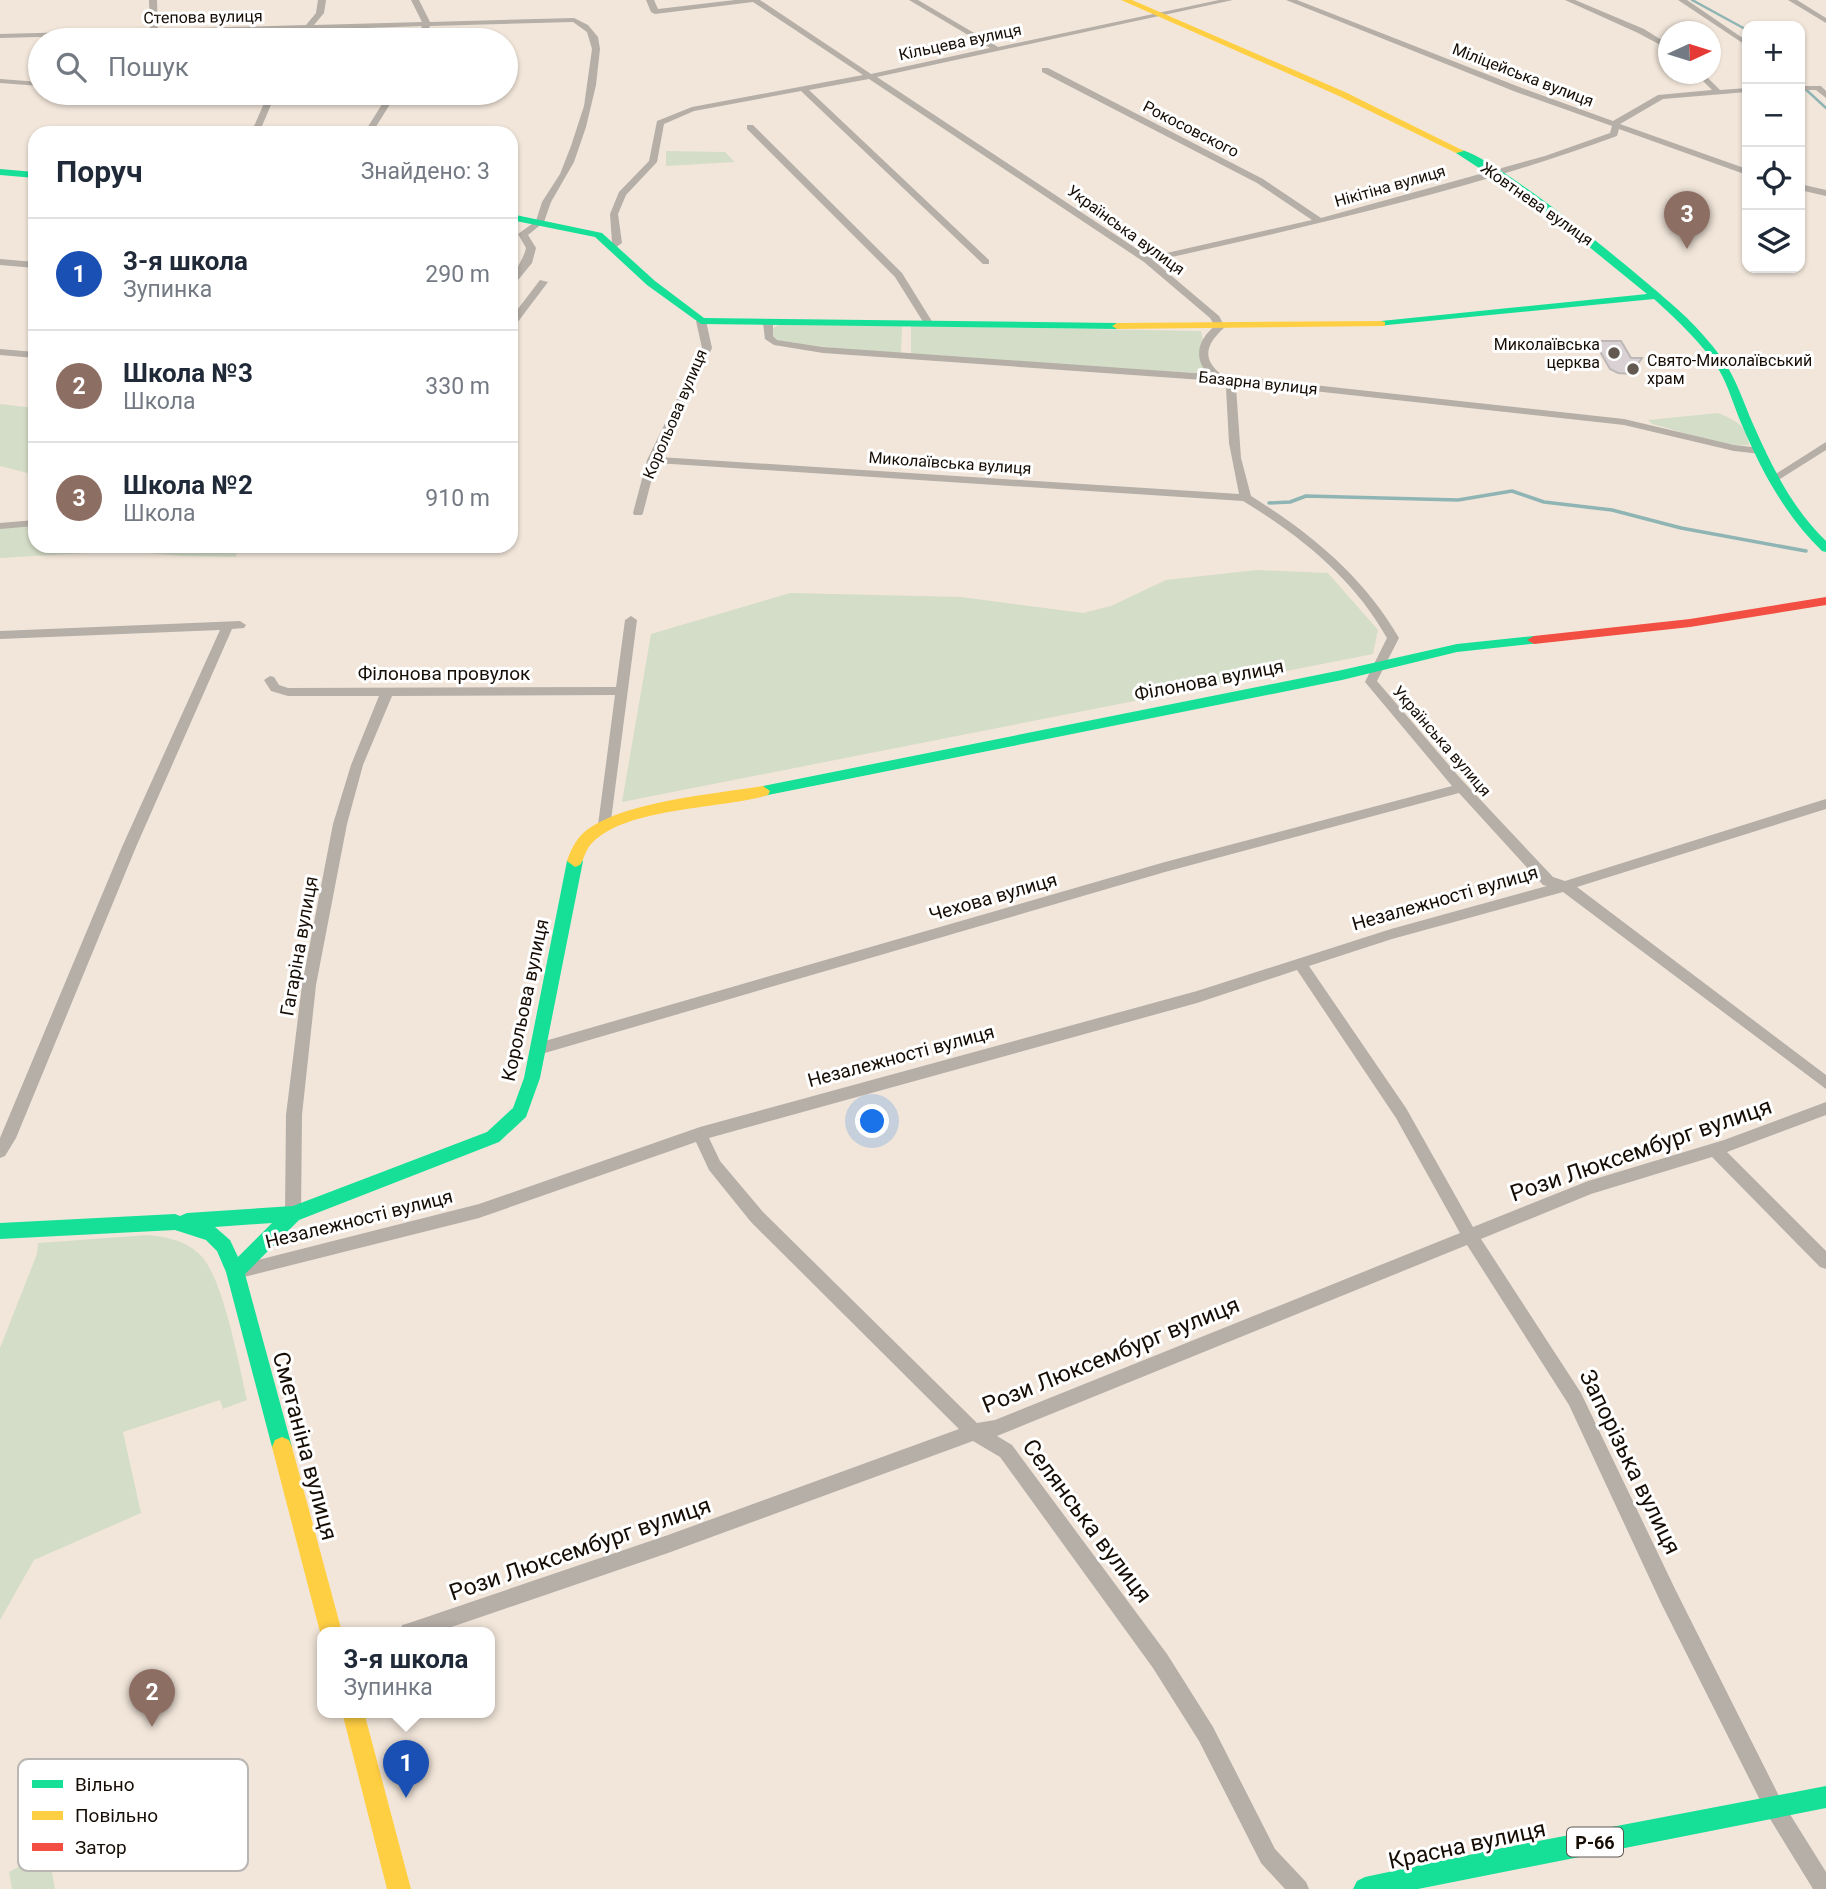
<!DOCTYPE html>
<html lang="uk">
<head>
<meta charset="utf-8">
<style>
	:root { --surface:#fff; --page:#f6f6f7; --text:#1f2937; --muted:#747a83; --line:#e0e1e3; --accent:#7c3aed }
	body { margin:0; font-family:Roboto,sans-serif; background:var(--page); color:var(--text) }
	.controls { position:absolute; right:21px; top:21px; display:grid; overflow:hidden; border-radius:14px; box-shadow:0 2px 5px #0004 }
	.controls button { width:63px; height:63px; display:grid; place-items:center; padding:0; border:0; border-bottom:2px solid var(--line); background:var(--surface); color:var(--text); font:35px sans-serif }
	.compass { position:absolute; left:1658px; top:21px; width:63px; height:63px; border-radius:50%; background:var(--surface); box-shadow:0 2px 5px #0004; rotate:86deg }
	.you { position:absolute; left:873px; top:1122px; width:24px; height:24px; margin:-18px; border:5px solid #fff; border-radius:50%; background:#1a73e8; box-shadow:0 0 0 10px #1a73e833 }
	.badge { display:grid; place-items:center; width:46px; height:46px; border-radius:50%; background:var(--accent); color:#fff; font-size:23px; font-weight:700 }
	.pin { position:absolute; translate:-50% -58px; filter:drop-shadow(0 2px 4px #0008) }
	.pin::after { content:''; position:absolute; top:37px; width:24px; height:21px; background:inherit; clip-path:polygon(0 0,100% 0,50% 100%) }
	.popup { position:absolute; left:317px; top:1627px; width:178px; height:91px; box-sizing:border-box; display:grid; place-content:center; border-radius:14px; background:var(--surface); filter:drop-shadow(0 2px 5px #0005); font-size:23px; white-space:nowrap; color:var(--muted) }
	.popup b { font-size:26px; color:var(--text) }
	.popup::after { content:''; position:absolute; left:50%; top:100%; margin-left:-14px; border:14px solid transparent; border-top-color:var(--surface) }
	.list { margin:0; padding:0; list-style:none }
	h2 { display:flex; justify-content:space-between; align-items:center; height:91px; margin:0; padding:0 28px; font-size:30px }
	h2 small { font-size:23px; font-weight:400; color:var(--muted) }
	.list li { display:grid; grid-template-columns:46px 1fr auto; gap:21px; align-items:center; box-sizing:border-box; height:112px; padding:0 28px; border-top:2px solid var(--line) }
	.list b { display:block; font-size:26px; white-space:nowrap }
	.list p { margin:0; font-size:23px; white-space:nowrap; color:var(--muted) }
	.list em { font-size:23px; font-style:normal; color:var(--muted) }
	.icon { flex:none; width:38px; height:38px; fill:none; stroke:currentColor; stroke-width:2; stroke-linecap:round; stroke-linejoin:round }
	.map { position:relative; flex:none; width:1826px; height:1889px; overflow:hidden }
	.search { position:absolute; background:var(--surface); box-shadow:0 2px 5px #0004; left:28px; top:28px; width:490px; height:77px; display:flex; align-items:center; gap:18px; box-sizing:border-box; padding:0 24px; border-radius:38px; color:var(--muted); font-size:26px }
	.panel { position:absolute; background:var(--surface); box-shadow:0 2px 5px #0004; left:28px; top:126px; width:490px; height:427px; border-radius:21px }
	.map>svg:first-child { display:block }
	.green { fill:#d4ddc7 }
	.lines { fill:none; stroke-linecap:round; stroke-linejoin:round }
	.stream-far1 { stroke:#8fb4b4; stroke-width:2.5 }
	.stream { stroke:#8fb4b4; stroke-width:3.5 }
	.building { fill:#d9d1d3; stroke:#beb7b7; stroke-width:2 }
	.street { fill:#b5afa8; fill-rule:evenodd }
	.fast { fill:#16e098; fill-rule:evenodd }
	.slow { fill:#ffcf43; fill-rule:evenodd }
	.jam { fill:#f24e42; fill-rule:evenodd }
	.poi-dot { fill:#635950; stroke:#fff; stroke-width:2.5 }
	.labels { text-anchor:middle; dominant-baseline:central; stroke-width:6; stroke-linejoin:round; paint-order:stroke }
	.far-street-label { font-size:16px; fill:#160d05; stroke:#fff }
	.far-poi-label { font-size:16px; fill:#160d05; stroke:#fff; text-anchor:end }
	.shield { fill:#fff; stroke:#5c5650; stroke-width:2 }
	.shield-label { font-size:18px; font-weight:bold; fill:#160d05 }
	.street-label { font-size:19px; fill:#160d05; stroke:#fff }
	.near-street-label { font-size:23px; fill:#160d05; stroke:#fff }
	.key { fill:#fff; stroke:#b9b6b4; stroke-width:2 }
	.key-label { font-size:19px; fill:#160d05 }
</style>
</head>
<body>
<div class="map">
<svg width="1826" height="1889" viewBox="0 0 1826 1889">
	<rect width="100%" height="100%" fill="#f2e6da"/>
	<!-- green -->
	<path class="green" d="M666,151L725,152L735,162L666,166Z
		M778,325L902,326L901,354L868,353L776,340L771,330Z
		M911,326L1201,331L1210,374L911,355Z
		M0,404L35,408V475L0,466Z
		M1718,413C1734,420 1748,425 1749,445C1725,448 1678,430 1652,424L1648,420Z
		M35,526V546H238L236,557L182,556L124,551L0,558V528Z
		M1257,570L1328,573L1378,630L1373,654L622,802L651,634L790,593L961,597L1083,613L1111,606L1166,580Z
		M148,1235C167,1237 184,1240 198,1253C223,1273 239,1366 247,1400L223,1409L220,1400L123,1432L141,1513L34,1560L0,1620V1348L37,1254L38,1243Z
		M48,1851L55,1889H12L9,1872Z"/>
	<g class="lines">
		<!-- stream-far1 -->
		<path class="stream-far1" d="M1692,0L1747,30
			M1800,84L1826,108"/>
		<!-- stream -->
		<path class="stream" d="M1269,503L1290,502L1306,496L1458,500L1512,491L1544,502L1612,510L1681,528L1806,551"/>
	</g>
	<!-- building -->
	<path class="building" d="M1594,341H1621L1631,358H1642L1631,374L1618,373L1610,369Z"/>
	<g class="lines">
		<!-- street -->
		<path class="street" d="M149,0H157L158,29L306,25L316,13L318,0H326L324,13L314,25L422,22L411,0H419L430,22L574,18L588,25L598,37L600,49L596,85L586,127L574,162L551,202L544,222L528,235L536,248L532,263L514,285L511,286C511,273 523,262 526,248L518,234L536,221L542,202L560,174L571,146L584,106L592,49L587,32L573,22L430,26L423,40H415L422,26L310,30L302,40H294L301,30L0,38V34L150,30Z
			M646,0H654L658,9L735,0H760L871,74L990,48L909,0H918L998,47L1219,0H1233L877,77L1149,257L1312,220L1257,183L1042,72V68H1048L1263,179L1321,218L1545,156L1610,133L1612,126L1516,92L1286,0H1297L1522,88L1613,121L1658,95L1712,90L1696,74H1704L1720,90L1747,88V92L1663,99L1620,124L1747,169V175L1619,129L1617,136C1467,191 1310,226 1154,261L1219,316L1225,327C1207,343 1200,358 1222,375L1624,419L1734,445L1761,448L1766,451L1761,454L1734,451L1624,425L1232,382L1236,387L1241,458L1251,496C1311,533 1364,577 1399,638L1377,681L1460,778L1553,877L1565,881L1826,799V809L1577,887L1826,1075V1089L1563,892L1392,939L1309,966L1406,1108L1473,1227L1588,1181L1724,1140L1826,1102V1115L1727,1152L1826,1251V1269L1820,1267L1712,1157L1591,1194L1481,1239L1581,1393L1676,1591L1781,1800L1826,1872V1889H1813L1767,1814L1662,1605L1569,1405L1467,1245L997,1436L1012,1445L1167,1654L1213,1727L1275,1849L1306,1882L1309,1889H1285L1261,1863L1199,1741L1153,1668L1000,1457L973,1441L668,1553L437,1632H400L402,1625L409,1623L668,1535L959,1429L751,1222L709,1170L696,1142L479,1218L240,1278L234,1276L232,1271L234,1266L479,1204L700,1127L1197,991L1391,929L1547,886L1543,885L1459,793L1165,872L538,1055L533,1053L531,1049L533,1045L538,1043L1165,862L1452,786L1365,682L1387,638C1354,579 1301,536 1243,501L656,463L643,513L642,515H634L633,513L647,460L702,348L696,321L701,318L706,321L712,348L659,457L1239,494L1229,443L1226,388L1217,381L823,353L774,345L765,339L763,323L768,320L773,323V336L777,340L823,347L1208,374C1193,358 1198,339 1215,326L1210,318L1144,262L869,79L809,90L989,260V264H983L801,91L694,111L664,124L657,162L626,195L618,214L622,243L615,248H609L607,246L612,242L610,214L619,192L649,161L657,121L692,107L863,75L753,2L655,14L651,12ZM1297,970L1396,1118L1460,1233L995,1420L977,1423L763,1212L720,1161L709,1138L1197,1003Z
			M1565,0H1575L1644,29L1668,44V49L1638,33Z
			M1678,0H1687L1747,41V46Z
			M1788,0H1797L1826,18V23Z
			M0,79L40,82V86L0,83Z
			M1800,86H1821L1826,91V98L1816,90H1800Z
			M172,93L267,96L268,93H276L259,133H251L265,101L176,95Z
			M389,93H397L372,133H364Z
			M747,125H753L902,273L933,323L931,325H925L895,277L747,129Z
			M1800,184L1826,190V196L1800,190Z
			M0,259L35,262V268L0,265Z
			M540,280L548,282L514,327L511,328V318Z
			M0,349L35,352V358L0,355Z
			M1826,442V450L1777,481L1773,482L1768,479Z
			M35,520V526L0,529V523Z
			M631,616L637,620L610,828L605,830L598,825L615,695L392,696L363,765L347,824L316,985L302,1115L301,1214L299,1219L293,1221L287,1219L285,1214L286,1115L302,985L333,824L351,765L379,696H288L271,691L264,680L270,676L274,677L279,685L288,688L616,687L625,620Z
			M240,621L246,625L244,628L232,629L136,847L16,1138L5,1156L0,1158V1138L122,847L220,630L0,639V631Z"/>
		<!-- fast -->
		<path class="fast" d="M1456,149C1486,147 1657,289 1686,317C1699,330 1711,343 1721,357C1736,378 1743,401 1753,424C1772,467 1792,508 1826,541V552L1822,551C1785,515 1762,472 1742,425C1734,407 1729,387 1719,370C1702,343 1678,321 1654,299L1377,326V322L1381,321L1647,294L1545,211L1456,153Z
			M0,169L35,172V178L0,175Z
			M511,214L602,233L655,281L704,318L1117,323L1122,326L1117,329L701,324L647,285L595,237L511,220Z
			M1534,636L1541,640L1539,643L1457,652L1342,680L763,796L756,791L763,786L1342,670L1457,644Z
			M575,855L583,861L540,1078L526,1117L499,1142L299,1220L245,1274L292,1447L289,1454L282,1457L275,1454L272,1447L226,1272L217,1251L206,1240L175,1230L0,1239V1223L175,1214L180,1216L187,1213L293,1206L487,1132L513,1108L524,1078L567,861ZM272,1223L238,1257L230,1240L215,1227Z
			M1826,1786V1808L1418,1889H1353L1357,1881L1365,1877L1497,1849Z"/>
		<!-- slow -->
		<path class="slow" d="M1121,0H1132L1345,92L1464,151L1456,153L1339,96Z
			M1381,321L1385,322V326L1117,329L1112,326L1117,323Z
			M763,786L770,791L768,795C721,809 628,807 593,842C586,848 585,857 580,865L575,867L567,861C571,849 577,837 588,829C628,801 714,794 763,786Z
			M282,1437L289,1440L292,1447L342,1632H322V1636L320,1632L272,1447L275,1440Z
			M342,1712H364L411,1889H387Z"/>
		<!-- jam -->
		<path class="jam" d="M1826,597V605L1690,627L1534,644L1527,640L1534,636L1690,619Z"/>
	</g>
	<!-- markers -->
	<g class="poi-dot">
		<circle cx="1614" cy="353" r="7"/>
		<circle cx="1633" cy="369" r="7"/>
	</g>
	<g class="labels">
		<!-- far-street labels -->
		<g class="far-street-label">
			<text transform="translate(203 17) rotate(-1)">Степова вулиця</text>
			<text transform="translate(960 42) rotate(-12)">Кільцева вулиця</text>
			<text transform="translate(1523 75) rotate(21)">Міліцейська вулиця</text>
			<text transform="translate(1191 129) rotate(27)">Рокосовского</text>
			<text transform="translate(1390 186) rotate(-16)">Нікітіна вулиця</text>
			<text transform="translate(1537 204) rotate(35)">Жовтнева вулиця</text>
			<text transform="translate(1126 230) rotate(36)">Українська вулиця</text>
			<text transform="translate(1258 383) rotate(6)">Базарна вулиця</text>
			<text transform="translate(675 414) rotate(-67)">Корольова вулиця</text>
			<text transform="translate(950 463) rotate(4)">Миколаївська вулиця</text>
			<text transform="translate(1442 741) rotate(49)">Українська вулиця</text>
		</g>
		<!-- far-poi labels -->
		<g class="far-poi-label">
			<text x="1600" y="344">Миколаївська<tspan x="1600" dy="18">церква</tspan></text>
			<text x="1647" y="360" text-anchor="start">Свято-Миколаївський<tspan x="1647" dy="18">храм</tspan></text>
		</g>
		<!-- shield labels -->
		<rect class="shield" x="1567" y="1827.5" width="56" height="29" rx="5"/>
		<g class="shield-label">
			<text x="1595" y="1842">Р-66</text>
		</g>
		<!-- street labels -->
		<g class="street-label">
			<text x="444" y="673">Філонова провулок</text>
			<text transform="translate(1209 680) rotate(-11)">Філонова вулиця</text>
			<text transform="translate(993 897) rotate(-16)">Чехова вулиця</text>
			<text transform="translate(1445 898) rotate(-16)">Незалежності вулиця</text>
			<text transform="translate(299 946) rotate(-80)">Гагаріна вулиця</text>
			<text transform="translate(525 1000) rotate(-78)">Корольова вулиця</text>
			<text transform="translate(901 1056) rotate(-15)">Незалежності вулиця</text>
			<text transform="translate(359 1219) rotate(-14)">Незалежності вулиця</text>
		</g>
		<!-- near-street labels -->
		<g class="near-street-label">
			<text transform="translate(1641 1150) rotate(-19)">Рози Люксембург вулиця</text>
			<text transform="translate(1111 1355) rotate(-22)">Рози Люксембург вулиця</text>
			<text transform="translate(305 1446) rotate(75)">Сметаніна вулиця</text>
			<text transform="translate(1630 1462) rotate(64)">Запорізька вулиця</text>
			<text transform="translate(1087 1521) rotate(53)">Селянська вулиця</text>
			<text transform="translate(580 1549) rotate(-19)">Рози Люксембург вулиця</text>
			<text transform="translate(1467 1845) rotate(-12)">Красна вулиця</text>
		</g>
	</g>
	<!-- legend -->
	<rect x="18" y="1759" width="230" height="112" rx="10" class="key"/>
	<rect x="32" y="1780" width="31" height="8" fill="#16e098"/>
	<rect x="32" y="1811" width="31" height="9" fill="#ffcf43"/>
	<rect x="32" y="1843" width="31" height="8" fill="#f24e42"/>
	<g class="key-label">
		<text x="75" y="1791">Вільно</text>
		<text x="75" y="1822">Повільно</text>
		<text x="75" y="1854">Затор</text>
	</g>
</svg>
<div class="controls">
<button>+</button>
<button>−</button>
<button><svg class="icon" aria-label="locate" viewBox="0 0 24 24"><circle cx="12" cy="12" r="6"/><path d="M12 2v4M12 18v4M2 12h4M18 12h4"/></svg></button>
<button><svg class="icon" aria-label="layers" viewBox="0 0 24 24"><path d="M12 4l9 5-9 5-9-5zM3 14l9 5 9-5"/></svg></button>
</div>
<svg class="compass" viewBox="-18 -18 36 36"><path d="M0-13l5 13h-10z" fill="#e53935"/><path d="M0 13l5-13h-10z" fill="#747a83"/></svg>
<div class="you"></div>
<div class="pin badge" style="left:406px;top:1798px;background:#1a4fb4">1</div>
<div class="popup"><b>3-я школа</b>Зупинка</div>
<div class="pin badge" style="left:152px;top:1727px;background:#8d6e63">2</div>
<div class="pin badge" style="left:1687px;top:249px;background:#8d6e63">3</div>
<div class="search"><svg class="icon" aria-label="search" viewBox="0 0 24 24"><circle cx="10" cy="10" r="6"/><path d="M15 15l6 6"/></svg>Пошук</div>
<section class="panel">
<h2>Поруч<small>Знайдено: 3</small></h2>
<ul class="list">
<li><span class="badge" style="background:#1a4fb4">1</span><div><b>3-я школа</b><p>Зупинка</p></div><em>290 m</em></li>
<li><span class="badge" style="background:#8d6e63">2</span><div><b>Школа №3</b><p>Школа</p></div><em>330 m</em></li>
<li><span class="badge" style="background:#8d6e63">3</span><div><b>Школа №2</b><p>Школа</p></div><em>910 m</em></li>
</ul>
</section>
</div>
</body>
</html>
